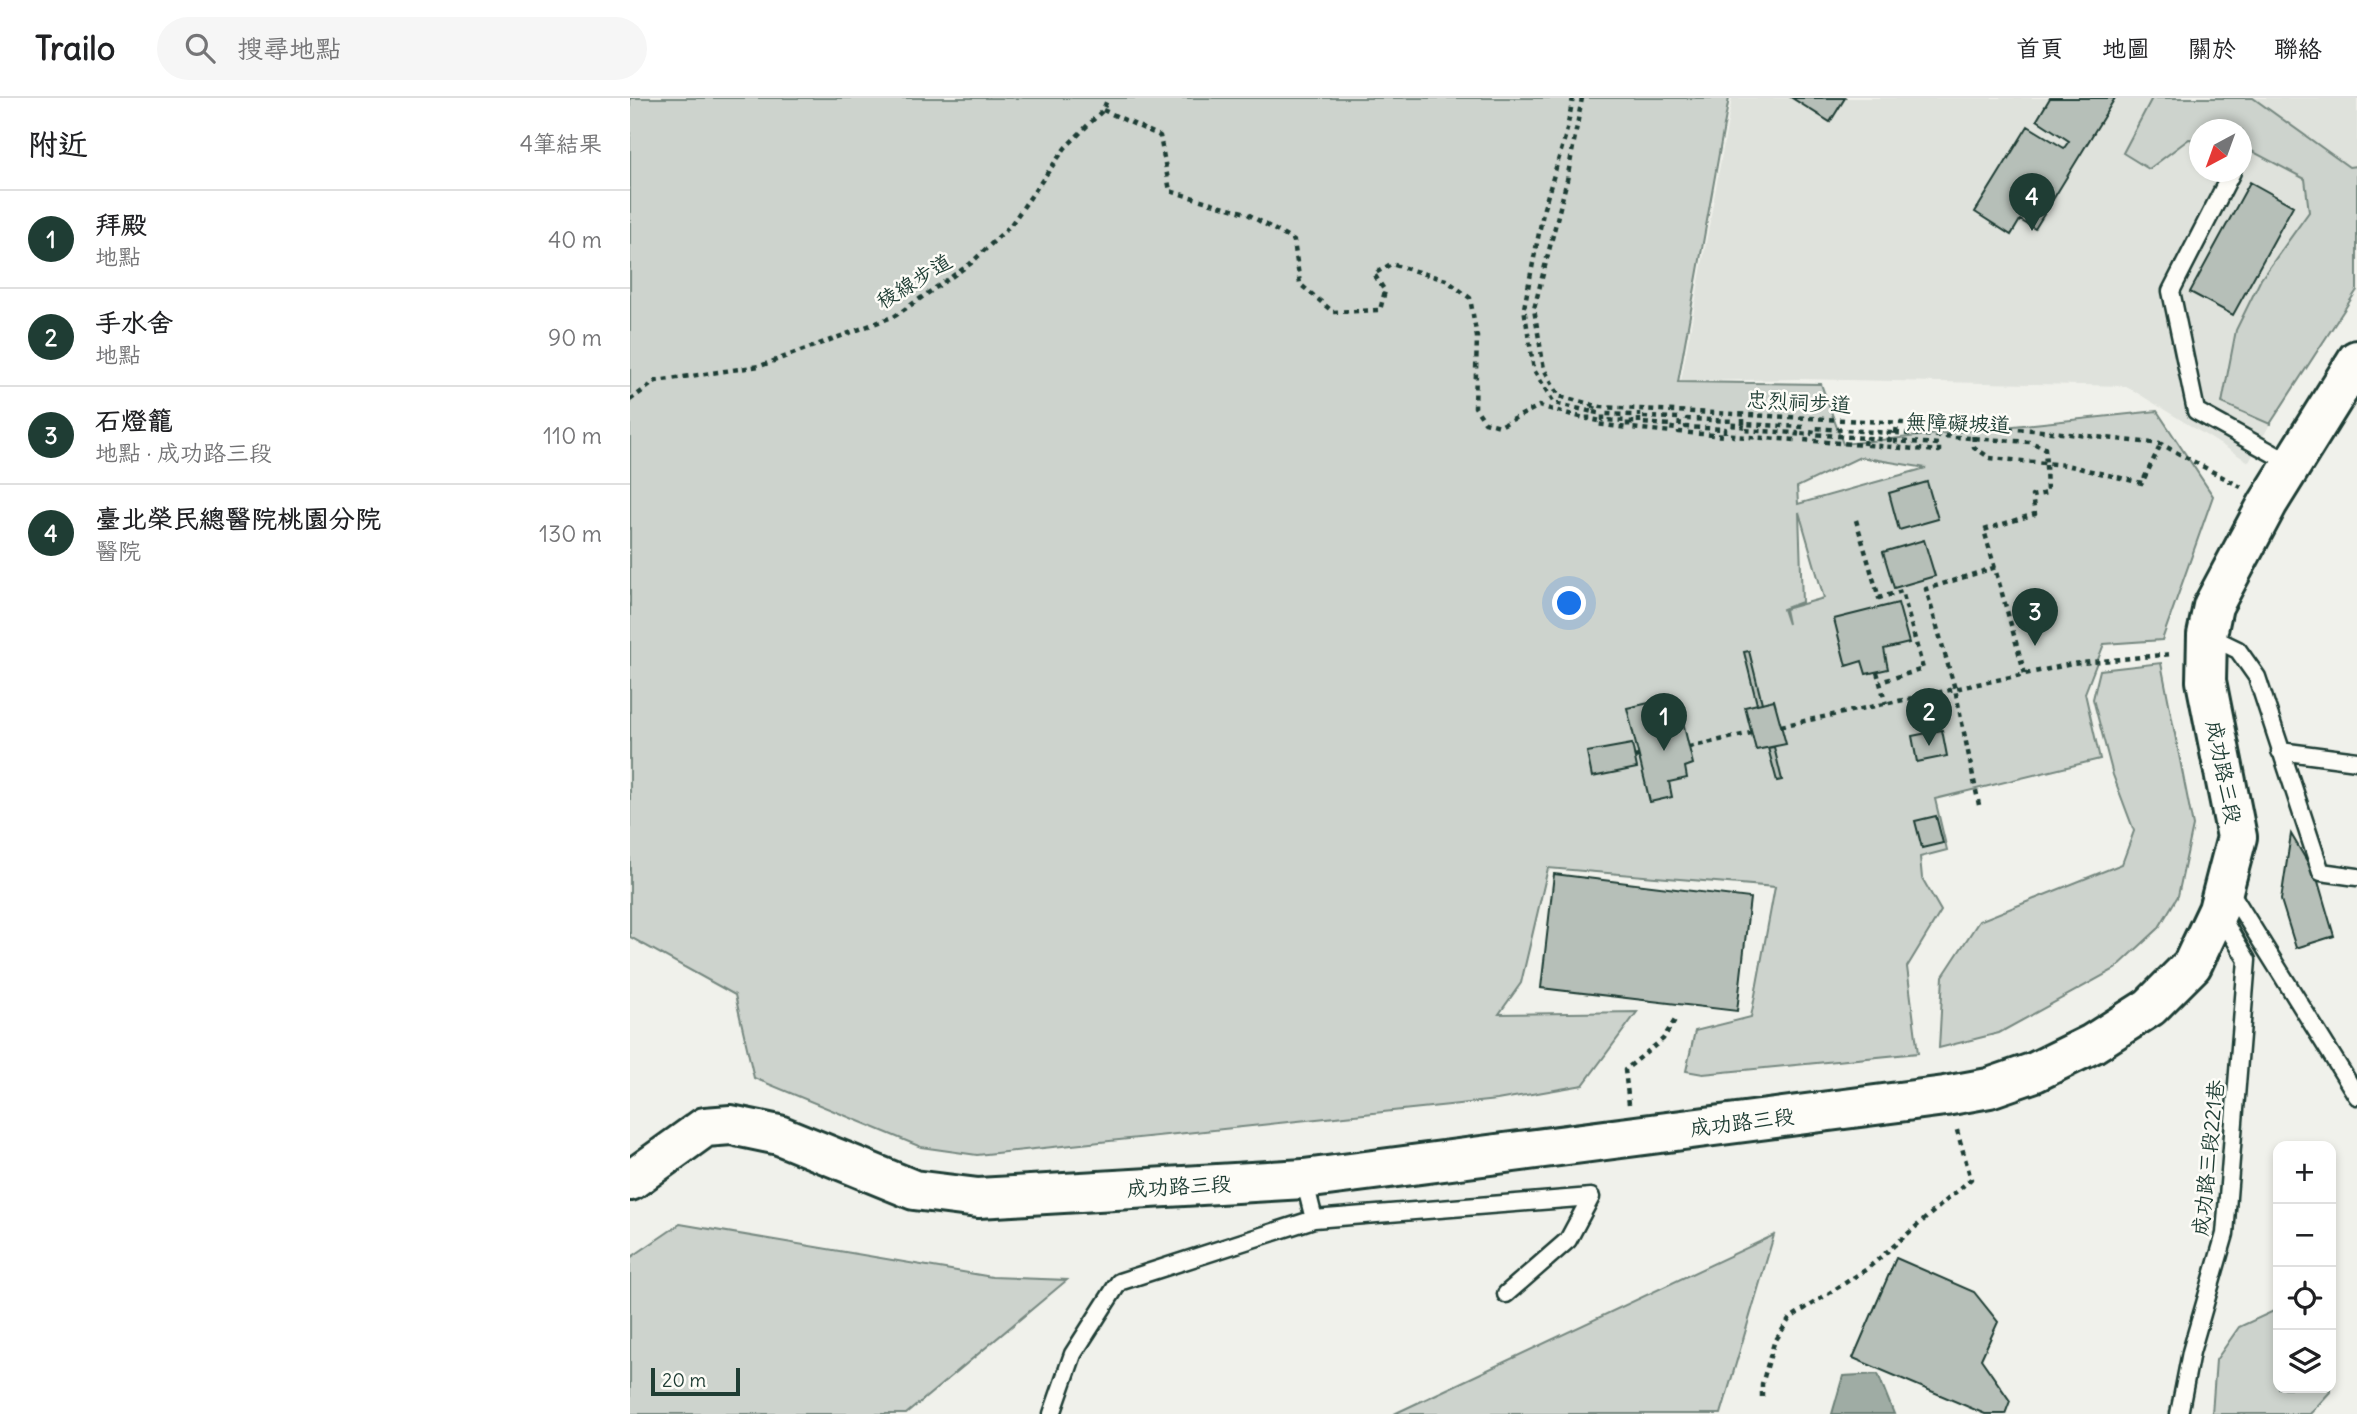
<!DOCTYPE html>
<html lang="zh-TW">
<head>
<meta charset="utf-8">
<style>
	:root { --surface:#fff; --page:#f6f6f6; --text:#202124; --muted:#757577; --line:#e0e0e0; --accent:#1f3d34 }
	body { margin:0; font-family:Delius,"LXGW WenKai TC",sans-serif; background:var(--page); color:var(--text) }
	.controls { position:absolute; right:21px; bottom:21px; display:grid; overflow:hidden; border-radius:14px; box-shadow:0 4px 10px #0003 }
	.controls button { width:63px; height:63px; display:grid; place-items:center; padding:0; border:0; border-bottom:2px solid var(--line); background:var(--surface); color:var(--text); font:35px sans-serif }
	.compass { position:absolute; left:1559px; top:21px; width:63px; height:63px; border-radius:50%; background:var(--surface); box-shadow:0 4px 10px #0003; rotate:221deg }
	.scale { position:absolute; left:21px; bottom:18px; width:89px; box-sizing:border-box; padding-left:7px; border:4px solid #1f3d34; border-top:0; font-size:19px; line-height:24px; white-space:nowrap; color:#1f3d34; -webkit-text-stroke:5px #fdfcf7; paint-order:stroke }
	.you { position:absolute; left:940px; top:506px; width:24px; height:24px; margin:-18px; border:5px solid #fff; border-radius:50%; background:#1a73e8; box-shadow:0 0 0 10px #1a73e833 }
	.badge { display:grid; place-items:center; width:46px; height:46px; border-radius:50%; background:var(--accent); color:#fff; font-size:23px; font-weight:700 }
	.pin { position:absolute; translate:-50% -58px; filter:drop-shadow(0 2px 4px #0008) }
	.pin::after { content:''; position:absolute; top:37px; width:24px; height:21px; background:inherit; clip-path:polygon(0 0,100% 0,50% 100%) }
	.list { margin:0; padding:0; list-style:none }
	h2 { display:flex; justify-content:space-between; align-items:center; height:91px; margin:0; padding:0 28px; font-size:30px }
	h2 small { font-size:23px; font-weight:400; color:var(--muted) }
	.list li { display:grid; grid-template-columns:46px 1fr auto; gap:21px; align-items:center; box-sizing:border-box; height:98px; padding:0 28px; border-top:2px solid var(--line) }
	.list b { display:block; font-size:26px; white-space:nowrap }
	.list p { margin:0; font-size:23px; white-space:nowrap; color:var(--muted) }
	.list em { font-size:23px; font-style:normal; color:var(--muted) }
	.icon { flex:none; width:38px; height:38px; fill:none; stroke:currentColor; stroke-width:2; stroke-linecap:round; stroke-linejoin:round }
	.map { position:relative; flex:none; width:1727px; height:1316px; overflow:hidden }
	header { display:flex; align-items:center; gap:42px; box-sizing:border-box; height:98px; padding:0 35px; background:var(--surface); border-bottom:2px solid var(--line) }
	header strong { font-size:33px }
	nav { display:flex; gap:38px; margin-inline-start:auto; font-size:24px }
	.search { width:490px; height:63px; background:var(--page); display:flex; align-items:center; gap:18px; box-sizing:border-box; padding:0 24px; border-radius:38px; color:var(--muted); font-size:26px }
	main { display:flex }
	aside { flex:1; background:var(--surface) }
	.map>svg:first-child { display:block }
	.built { fill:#dfe2dc; fill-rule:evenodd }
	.green { fill:#cdd3cd; stroke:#768880; stroke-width:2; fill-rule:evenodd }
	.water { fill:#9faca4; stroke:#6c8077; stroke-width:2 }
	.building { fill:#b6bfb8; stroke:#1f3d34; stroke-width:2 }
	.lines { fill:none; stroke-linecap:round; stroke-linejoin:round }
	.lane-casing { stroke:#1f3d34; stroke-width:21 }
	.secondary-casing { stroke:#1f3d34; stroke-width:44 }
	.path { stroke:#1f3d34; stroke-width:4.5; stroke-dasharray:5 5; stroke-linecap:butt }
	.lane { stroke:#fdfcf7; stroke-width:16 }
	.secondary { stroke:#fdfcf7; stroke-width:38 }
	.path-bridge { stroke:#1f3d34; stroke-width:4.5; stroke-dasharray:5 5; stroke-linecap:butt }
	.labels { text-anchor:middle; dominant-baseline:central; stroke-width:5; stroke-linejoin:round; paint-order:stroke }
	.street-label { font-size:21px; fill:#1f3d34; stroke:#fdfcf7 }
</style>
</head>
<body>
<header>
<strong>Trailo</strong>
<div class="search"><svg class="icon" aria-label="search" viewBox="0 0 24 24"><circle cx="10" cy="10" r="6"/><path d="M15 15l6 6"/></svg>搜尋地點</div>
<nav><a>首頁</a><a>地圖</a><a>關於</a><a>聯絡</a></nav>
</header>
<main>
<aside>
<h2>附近<small>4筆結果</small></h2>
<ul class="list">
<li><span class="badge">1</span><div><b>拜殿</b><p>地點</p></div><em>40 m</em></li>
<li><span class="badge">2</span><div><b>手水舍</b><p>地點</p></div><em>90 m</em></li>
<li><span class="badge">3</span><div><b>石燈籠</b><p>地點 · 成功路三段</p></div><em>110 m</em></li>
<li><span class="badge">4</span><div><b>臺北榮民總醫院桃園分院</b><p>醫院</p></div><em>130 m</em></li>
</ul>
</aside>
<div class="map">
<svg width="1727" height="1316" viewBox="0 0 1727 1316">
	<rect width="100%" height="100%" fill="#f0f1eb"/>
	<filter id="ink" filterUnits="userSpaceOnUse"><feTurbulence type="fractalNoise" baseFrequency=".0143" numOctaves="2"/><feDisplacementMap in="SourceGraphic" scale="14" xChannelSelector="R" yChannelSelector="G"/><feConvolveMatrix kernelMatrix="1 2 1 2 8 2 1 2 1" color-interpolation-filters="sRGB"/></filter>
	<g filter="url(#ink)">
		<!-- built -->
		<path class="built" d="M1102,0H1727V192L1640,326L1619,364L1496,288L1171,281L1051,283ZM1570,32H1612V74H1570Z"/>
		<!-- green -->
		<path class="green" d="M0,0H1099L1048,284L1191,286L1213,346L1527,313L1583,398L1532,542L1474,546L1455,595L1470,661L1305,701L1317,752L1290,759L1292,780L1311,813L1277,869L1288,955L1073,976L1056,973L1065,933L1121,919L1145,789L918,770L891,885L869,916L1007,914L953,987L867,1002L347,1057L291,1049L124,980L105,897L0,839ZM1230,359L1296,370L1168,406L1167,389ZM1169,414L1194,500L1155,511L1158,526L1153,511L1172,504Z
			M1522,0H1623L1719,69L1727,68V192L1640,326L1592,305L1606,232L1631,181L1679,114L1675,81L1612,48V32H1570L1569,42L1559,41L1519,71L1493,55Z
			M1531,565L1563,728L1548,798L1528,831L1485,871L1369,935L1309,950L1313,878L1349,823L1492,766L1504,733L1483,677L1463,601L1470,572Z
			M50,1126L362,1179L437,1182L276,1316H0V1160Z
			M1144,1137L1091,1316H764Z
			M1648,1211V1290H1700V1294L1680,1316H1582L1586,1262L1609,1229Z"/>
		<!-- water -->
		<path class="water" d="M1248,1276L1264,1316H1202L1213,1278Z"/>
		<!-- building -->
		<path class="building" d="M1162,0H1215L1200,24Z
			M1420,0H1485L1405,131L1390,122L1381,137L1345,114L1398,28L1434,50L1439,43L1407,22Z
			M1620,84L1663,108L1603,217L1560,194Z
			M1297,384L1308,421L1269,432L1259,395Z
			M1294,442L1305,478L1264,490L1253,454Z
			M1268,505L1279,545L1254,551L1258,571L1236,576L1232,563L1216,568L1204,521Z
			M1119,553L1132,605L1127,606L1114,554Z
			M1144,602L1156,646L1126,652L1115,609Z
			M1019,605L1023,622L1045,617L1047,626L1053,624L1063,666L1055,669L1057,680L1039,684L1042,699L1020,704L997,610Z
			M1312,632L1317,658L1287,664L1282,638Z
			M1002,646L1007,670L962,679L957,654Z
			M1144,649L1152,682L1147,683L1138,650Z
			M1306,718L1313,745L1292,750L1285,723Z
			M1661,736L1687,780L1704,838L1666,850L1651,802Z
			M924,776L1120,800L1107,913L911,890Z
			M1266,1160L1344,1194L1368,1224L1351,1261L1380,1303L1375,1316H1355L1223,1260Z"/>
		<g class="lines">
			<defs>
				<path id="lane" d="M1602,74L1541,193L1566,313L1662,366
					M1577,537L1608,552L1627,579L1691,774L1727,779
					M1650,653L1727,663
					M1598,790L1727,998
					M674,1081L684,1121
					M422,1316L443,1256L489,1184L684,1121L961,1099L938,1142L876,1196
					M1549,1316L1561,1254L1595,1136L1617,862L1589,815"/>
				<path id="secondary" d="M0,1083L75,1029L101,1027L149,1037L284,1092L348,1100L674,1081L1315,998L1359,990L1405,974L1462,946L1520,909L1562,867L1588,812L1607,739L1576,583L1577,537L1583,508L1638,405L1727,262"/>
			</defs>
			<!-- lane casing -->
			<use href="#lane" class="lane-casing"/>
			<!-- secondary casing -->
			<use href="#secondary" class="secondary-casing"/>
			<!-- path -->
			<path class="path" d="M943,0L936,36L914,110L894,210L904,272L924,305L963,314L965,308
				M952,0L937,82L904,211L914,271L929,298L971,309L1403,332L1531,346L1611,389
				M473,12L530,38L540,93L616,115L664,143L670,186L703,214L750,212L755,193L744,176L761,166L816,182L840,200L847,239L845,309L855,324L870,328L909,308L958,321V313
				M0,302L26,283L130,268L265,218L340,166L380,128L435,50L473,12L478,0
				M1009,319V311
				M1113,326V317
				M1343,328L1344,349L1360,360L1436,367L1512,385L1531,346
				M1266,335L1267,325
				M1226,422L1249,500L1272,493L1293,571L1250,584
				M1247,574L1256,606
				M1395,576L1354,432L1405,416L1402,398L1417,395L1416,367
				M1288,599L1297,635
				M1151,628L1442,566L1542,556
				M1059,649L1121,635
				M1004,659L1009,658
				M1349,707L1325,591L1296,491L1366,469
				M999,1006L995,972L1033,941L1045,922
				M1132,1299V1286L1144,1245L1160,1220L1237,1171L1341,1081L1326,1029"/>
			<!-- lane -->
			<use href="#lane" class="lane"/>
			<!-- secondary -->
			<use href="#secondary" class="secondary"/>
			<!-- path-bridge -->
			<path class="path-bridge" d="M963,314L968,315L966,326L998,330V323L973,322V316L1002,317V330L1042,334L1043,327L1009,325V319L1050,320L1049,334L1095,338V331L1056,329L1057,321L1104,323L1103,338L1166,342L1167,335L1112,332L1113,326L1174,329L1173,342L1234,347L1235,340L1182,336L1183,330L1261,335L1260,342L1238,340V347L1309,353V346L1265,343L1266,335L1400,344L1415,350L1416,367"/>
		</g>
	</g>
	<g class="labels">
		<!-- street labels -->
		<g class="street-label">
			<text transform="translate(284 183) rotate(-32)">稜線步道</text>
			<text transform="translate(1169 304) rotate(3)">忠烈祠步道</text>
			<text transform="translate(1328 325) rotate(2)">無障礙坡道</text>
			<text transform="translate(1594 674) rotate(79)">成功路三段</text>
			<text transform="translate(1112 1024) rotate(-7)">成功路三段</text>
			<text transform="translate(1578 1060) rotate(-84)">成功路三段221巷</text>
			<text transform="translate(549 1088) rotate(-3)">成功路三段</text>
		</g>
	</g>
</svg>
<div class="controls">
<button>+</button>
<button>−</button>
<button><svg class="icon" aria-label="locate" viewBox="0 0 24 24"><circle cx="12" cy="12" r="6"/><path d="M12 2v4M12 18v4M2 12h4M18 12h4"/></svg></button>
<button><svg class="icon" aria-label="layers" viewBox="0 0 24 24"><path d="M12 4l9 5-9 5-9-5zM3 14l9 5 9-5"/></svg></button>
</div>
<svg class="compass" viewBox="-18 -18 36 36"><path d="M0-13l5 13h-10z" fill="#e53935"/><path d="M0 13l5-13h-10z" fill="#757577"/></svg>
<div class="scale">20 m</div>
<div class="you"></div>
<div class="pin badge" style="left:1034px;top:653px">1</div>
<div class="pin badge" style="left:1299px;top:648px">2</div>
<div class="pin badge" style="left:1405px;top:548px">3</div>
<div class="pin badge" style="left:1402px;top:133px">4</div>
</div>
</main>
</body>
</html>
